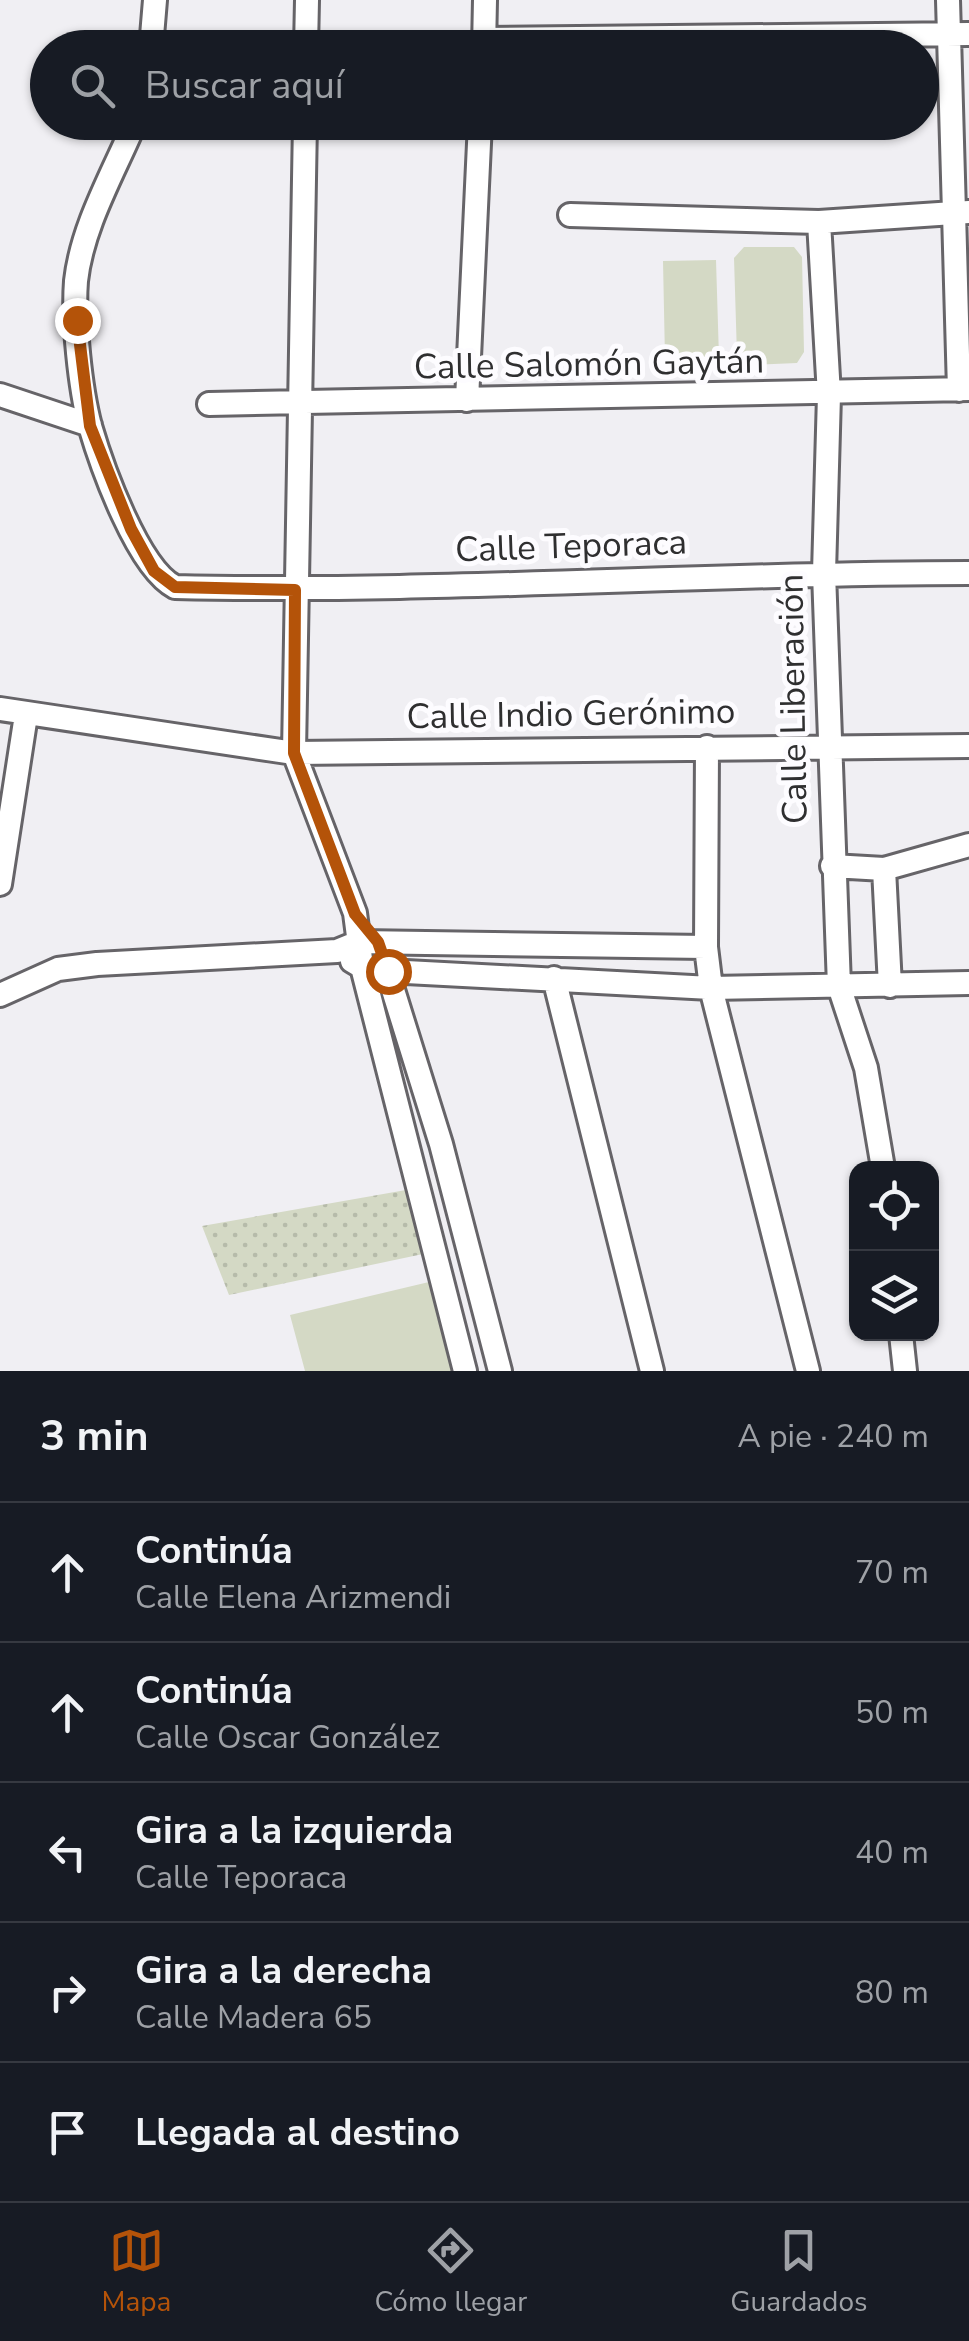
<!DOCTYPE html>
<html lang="es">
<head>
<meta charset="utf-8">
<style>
	:root { --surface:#171b24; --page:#242831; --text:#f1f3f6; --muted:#9ea1a6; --line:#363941; --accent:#b45309 }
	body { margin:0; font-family:"Nunito Sans",sans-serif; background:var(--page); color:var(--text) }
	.controls { position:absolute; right:30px; bottom:30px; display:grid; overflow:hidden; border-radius:20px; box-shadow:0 2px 8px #0004 }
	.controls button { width:90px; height:90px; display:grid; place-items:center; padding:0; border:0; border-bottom:2px solid var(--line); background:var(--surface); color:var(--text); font:50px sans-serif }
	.stop { position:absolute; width:30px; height:30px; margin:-22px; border:8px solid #b45309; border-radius:50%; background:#fff }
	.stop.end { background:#b45309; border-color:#fff; box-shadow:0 2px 10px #0008 }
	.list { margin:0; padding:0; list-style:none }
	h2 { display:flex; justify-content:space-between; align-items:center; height:130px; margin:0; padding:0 40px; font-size:42px }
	h2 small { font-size:32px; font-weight:400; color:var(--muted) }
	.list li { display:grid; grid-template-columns:65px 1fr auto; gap:30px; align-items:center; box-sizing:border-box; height:140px; padding:0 40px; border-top:2px solid var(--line) }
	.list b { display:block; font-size:38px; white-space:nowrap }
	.list p { margin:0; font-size:32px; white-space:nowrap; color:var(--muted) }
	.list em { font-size:32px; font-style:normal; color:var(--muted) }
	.icon { flex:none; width:55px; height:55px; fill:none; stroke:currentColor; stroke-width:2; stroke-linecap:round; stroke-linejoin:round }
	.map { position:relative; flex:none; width:969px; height:1371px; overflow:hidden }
	.search { position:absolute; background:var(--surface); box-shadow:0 2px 8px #0004; left:30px; right:30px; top:30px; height:110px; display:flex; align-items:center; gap:25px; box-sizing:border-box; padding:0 35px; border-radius:55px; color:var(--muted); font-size:38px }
	.sheet { height:830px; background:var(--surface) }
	nav { display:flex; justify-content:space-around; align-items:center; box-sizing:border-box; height:140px; border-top:2px solid var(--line); background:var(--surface); font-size:28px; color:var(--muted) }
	nav a { display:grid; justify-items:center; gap:5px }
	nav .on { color:var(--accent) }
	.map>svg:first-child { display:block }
	.grass { fill:#d4d9c5 }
	.park { fill:url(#park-dots) }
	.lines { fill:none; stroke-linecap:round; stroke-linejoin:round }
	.minor-casing { stroke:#666468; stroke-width:28 }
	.minor { stroke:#fff; stroke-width:22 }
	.route { stroke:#b45309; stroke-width:12 }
	.labels { text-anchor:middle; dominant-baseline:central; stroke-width:10; stroke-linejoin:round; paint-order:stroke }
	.street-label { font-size:35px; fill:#2f2f30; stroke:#fdfcff }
</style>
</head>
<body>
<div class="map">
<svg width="969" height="1371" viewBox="0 0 969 1371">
	<defs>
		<pattern id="park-dots" width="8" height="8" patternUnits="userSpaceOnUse" patternTransform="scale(2.5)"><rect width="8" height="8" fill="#d4d9c5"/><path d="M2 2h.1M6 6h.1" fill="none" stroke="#b6bbaa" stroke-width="1.8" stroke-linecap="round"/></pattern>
	</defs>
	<rect width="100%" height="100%" fill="#f0eff3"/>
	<!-- grass -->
	<path class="grass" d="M744,247H794L802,257L804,352L797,363L748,365L737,356L734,258Z
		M716,260L719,358L665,359L663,261Z
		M429,1282L452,1371H305L290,1315Z"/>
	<!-- park -->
	<path class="park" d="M406,1190L423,1254L229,1295L202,1226Z"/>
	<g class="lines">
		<defs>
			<path id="minor" d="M948,0L959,390
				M484,39L969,34
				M151,48L155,0
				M306,48L307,0
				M484,48L485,0
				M135,122C114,172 82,226 76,281C73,320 80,388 90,426C102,467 138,568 175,587C440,593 704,573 969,573
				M305,122L294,753L355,913L362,967L465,1371
				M570,215L819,222L969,212
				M819,222L829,395L824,573L839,986L866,1068L883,1168
				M0,395L90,425
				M467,400L480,122
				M209,404L969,389
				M0,709L294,753L969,746
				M707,747L706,947L711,988L808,1371
				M832,866L884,869L969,845
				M884,869L890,986
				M0,884L26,715
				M352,961L362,967L387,971L711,988L969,983
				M384,961L441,1144L500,1371
				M554,978L652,1371
				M0,995L58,969L97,964L337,951L359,942L706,947
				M901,1334L905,1371"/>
		</defs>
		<!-- minor casing -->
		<use href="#minor" class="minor-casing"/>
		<!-- minor -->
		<use href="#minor" class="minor"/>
	</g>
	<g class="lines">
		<!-- route -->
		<path class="route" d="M77,320L90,426L131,529L154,571L175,587L295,590L294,753L355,914L378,942L388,971"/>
	</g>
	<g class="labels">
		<!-- street labels -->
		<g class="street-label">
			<text transform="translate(589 364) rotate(-1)">Calle Salomón Gaytán</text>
			<text transform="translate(571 546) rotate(-2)">Calle Teporaca</text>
			<text transform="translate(793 699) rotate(-91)">Calle Liberación</text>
			<text transform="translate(571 714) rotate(-1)">Calle Indio Gerónimo</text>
		</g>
	</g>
</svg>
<div class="controls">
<button><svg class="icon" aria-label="locate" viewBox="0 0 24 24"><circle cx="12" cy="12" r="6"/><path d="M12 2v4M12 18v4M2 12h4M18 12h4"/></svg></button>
<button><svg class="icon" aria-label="layers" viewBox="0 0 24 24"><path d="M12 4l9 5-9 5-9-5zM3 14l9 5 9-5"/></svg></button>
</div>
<div class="stop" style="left:388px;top:971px"></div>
<div class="stop end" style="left:77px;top:320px"></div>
<div class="search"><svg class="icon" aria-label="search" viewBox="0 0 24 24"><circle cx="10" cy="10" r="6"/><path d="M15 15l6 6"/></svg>Buscar aquí</div>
</div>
<section class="sheet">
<h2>3 min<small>A pie · 240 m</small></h2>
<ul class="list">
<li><svg class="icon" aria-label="ahead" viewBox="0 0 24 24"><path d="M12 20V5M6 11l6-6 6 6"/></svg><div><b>Continúa</b><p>Calle Elena Arizmendi</p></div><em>70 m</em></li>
<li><svg class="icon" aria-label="ahead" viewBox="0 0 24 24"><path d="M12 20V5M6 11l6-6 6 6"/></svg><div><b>Continúa</b><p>Calle Oscar González</p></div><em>50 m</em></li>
<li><svg class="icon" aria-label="left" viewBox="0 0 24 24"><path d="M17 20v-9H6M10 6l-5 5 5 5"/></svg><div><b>Gira a la izquierda</b><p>Calle Teporaca</p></div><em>40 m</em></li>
<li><svg class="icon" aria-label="right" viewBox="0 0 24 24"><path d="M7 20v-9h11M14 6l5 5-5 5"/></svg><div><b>Gira a la derecha</b><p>Calle Madera 65</p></div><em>80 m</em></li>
<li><svg class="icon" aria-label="arrive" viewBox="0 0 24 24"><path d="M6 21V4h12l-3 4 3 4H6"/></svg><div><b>Llegada al destino</b></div></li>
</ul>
</section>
<nav>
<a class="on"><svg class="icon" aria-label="map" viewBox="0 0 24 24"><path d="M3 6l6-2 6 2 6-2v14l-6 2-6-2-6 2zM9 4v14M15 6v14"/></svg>Mapa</a>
<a><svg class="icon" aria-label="directions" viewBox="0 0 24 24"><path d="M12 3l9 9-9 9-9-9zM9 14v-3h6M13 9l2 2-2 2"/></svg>Cómo llegar</a>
<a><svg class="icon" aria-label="saved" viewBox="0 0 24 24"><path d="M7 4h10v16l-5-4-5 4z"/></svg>Guardados</a>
</nav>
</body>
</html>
